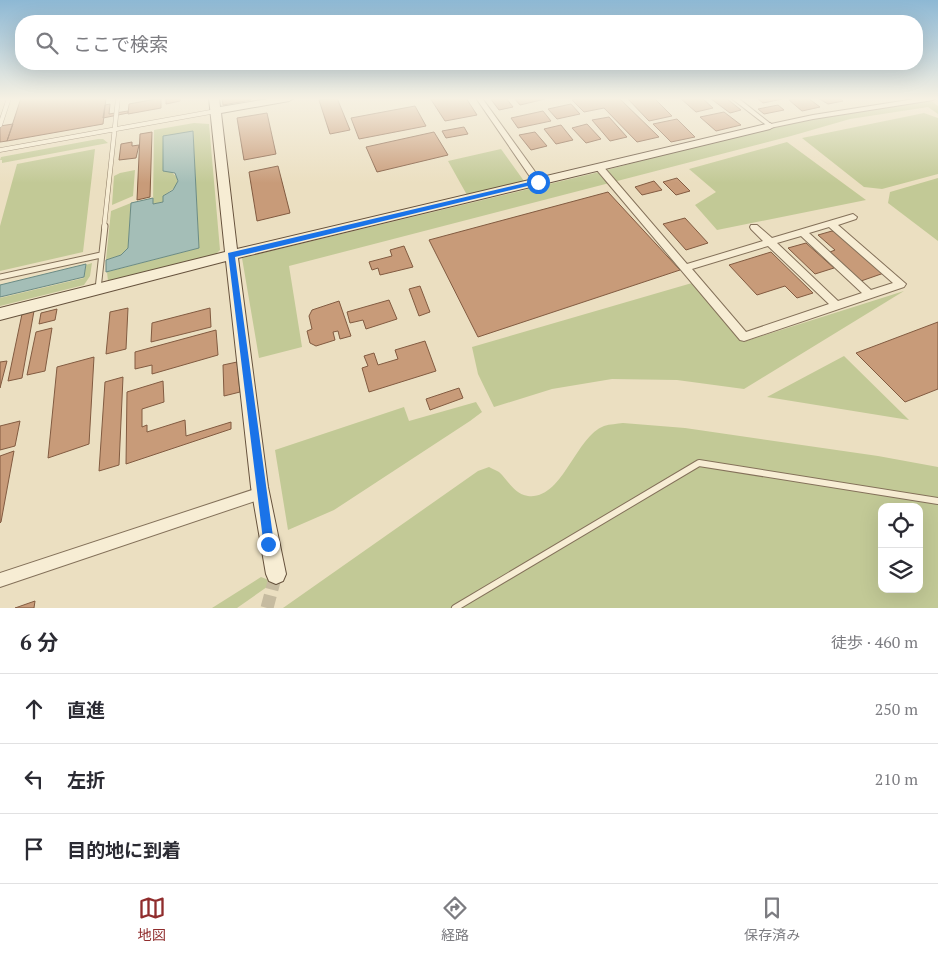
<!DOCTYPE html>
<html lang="ja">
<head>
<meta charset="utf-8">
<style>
	:root { --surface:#fff; --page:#f2f2f3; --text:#2b2b33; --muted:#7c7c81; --line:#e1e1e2; --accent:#902d2d }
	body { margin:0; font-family:"PT Serif","Noto Sans JP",serif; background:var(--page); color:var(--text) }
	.controls { position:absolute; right:15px; bottom:15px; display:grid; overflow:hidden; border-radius:10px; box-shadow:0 5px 20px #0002 }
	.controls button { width:45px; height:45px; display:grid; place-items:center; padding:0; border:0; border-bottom:1px solid var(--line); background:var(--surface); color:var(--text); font:25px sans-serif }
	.stop { position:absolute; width:15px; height:15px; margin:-11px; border:4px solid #1a73e8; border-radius:50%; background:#fff }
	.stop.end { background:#1a73e8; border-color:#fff; box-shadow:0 1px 5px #0008 }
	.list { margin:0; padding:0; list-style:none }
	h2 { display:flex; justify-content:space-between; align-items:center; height:65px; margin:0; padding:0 20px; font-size:21px }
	h2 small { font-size:16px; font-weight:400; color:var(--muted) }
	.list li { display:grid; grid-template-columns:32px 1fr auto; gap:15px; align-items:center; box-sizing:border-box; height:70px; padding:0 20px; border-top:1px solid var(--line) }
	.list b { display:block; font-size:19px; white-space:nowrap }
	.list em { font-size:16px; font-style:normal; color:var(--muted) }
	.icon { flex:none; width:28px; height:28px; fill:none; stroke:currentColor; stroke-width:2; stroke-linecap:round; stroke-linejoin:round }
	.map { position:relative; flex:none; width:938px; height:608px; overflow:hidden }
	.search { position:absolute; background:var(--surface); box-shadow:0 5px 20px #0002; left:15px; right:15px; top:15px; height:55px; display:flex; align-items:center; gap:12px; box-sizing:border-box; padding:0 18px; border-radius:20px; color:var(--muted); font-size:19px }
	.sheet { height:275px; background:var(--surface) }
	nav { display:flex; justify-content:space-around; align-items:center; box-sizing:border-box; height:70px; border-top:1px solid var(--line); background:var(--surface); font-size:14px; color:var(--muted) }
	nav a { display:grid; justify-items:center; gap:2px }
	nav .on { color:var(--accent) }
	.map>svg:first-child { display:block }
	.green { fill:#c2c996; fill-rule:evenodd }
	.water { fill:#a4beb7; stroke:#6b8b84 }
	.building { fill:#c89b79; stroke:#825b41 }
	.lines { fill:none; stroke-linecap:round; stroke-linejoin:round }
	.street-tunnel { stroke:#c6bba0; stroke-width:13; stroke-dasharray:13 6; stroke-linecap:butt }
	.lane-far2-casing { stroke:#84715a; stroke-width:5 }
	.lane-far1-casing { stroke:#84715a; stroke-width:7 }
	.lane-casing { stroke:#84715a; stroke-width:8 }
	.street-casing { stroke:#84715a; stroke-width:2 }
	.secondary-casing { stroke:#66523d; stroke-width:2 }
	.lane-far2 { stroke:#f7edd4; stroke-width:4 }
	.lane-far1 { stroke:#f7edd4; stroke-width:5 }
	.lane { stroke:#f7edd4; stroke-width:6 }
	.street { fill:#f7edd4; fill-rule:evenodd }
	.secondary { fill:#f7edd4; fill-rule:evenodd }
	.route { fill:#1a73e8 }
</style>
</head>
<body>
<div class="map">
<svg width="938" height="608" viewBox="0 0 938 608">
	<rect width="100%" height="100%" fill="#ebdfc1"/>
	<!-- green -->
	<path class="green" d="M930,100L938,106V114L928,107L850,119L791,136L289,266L302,347L259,358L242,258L599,172L784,123Z
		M924,113L938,118V174L882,189L864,187L802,138Z
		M194,123L209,124L220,250L216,254L108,281L107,272L199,248L193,131L170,171L177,177V186L163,196V202L153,204L154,130Z
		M98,139H103L108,143L2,163V160H0L1,157Z
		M787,142L866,200L717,230L695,205L716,192L689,169Z
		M95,149L83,252L0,271V226L17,164Z
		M501,149L524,181L467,195L448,161Z
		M135,170L133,196L112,205L114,176L120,173Z
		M938,178V241L888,203L890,192Z
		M131,203L128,248L121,255L106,260L111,211Z
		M92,263L90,276L84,285L0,306V298L84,278L86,265Z
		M692,283L743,342L904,291L744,389L677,380L612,379L552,389L494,407L478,374L472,347Z
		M844,356L909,420L767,397Z
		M476,402L482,412L470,421L334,510L288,530L275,450L404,407L409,421Z
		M623,423L685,428L878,456L938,467V608H283L478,471L489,467C492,469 496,470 499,472C508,480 514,494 528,496C563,500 575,437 604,426C610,424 617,424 623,423ZM882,507H919V589H882Z
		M261,577L274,582L237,608H212Z"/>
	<!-- water -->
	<path class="water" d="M193,131L199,248L106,272V260L121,255L128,248L131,203L153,198V204L163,202V196L173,190L178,181L175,173L163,171V136Z
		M86,264L84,277L0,297V285Z"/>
	<!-- building -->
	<path class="building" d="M21,98H106L103,124L7,141Z
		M161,98V108L128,114L129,104Z
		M166,98H180V101L166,104Z
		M222,98H250L251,100L223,105Z
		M337,98L350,130L330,134L319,100Z
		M430,98H466L477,115L445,121Z
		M490,98H506L513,107L499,110Z
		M514,98H544L545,99L520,105Z
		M582,98H619L659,137L637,142L604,108L584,112L572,100Z
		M627,98H654L672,116L649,121Z
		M680,98H702L713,108L696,112Z
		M710,98H726L741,110L730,113Z
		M757,98H787L763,103Z
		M801,98H808L820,107L802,111L789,100Z
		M818,98H838L843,101L828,104Z
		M110,104L109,114L128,111V113L103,118L105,105Z
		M571,104L580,114L557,119L548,109Z
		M778,105L784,110L764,114L758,109Z
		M415,106L426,126L359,139L351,118Z
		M543,111L551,121L518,128L511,118Z
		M724,112L741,125L716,131L700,117Z
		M267,113L276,154L244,160L237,118Z
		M609,117L627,137L610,141L592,120Z
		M677,119L695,137L671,142L653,124Z
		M13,124L7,141L0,142V126Z
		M587,124L601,139L586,143L572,128Z
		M561,125L573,140L556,144L544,129Z
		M464,127L468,134L446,138L442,131Z
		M152,132L150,197L137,200L140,134Z
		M434,132L448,155L377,172L366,147Z
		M535,132L547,146L531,150L519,135Z
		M132,142V146L139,145L136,158L119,160L121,144Z
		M278,166L290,213L257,221L249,172Z
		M677,178L690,191L676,195L663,182Z
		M654,181L662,190L642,195L635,187Z
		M608,192L680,270L478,337L429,240Z
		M685,218L708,243L686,250L663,224Z
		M832,231L839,233L884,273L861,281L830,252L835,250L818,235Z
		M806,243L834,268L815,274L788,248Z
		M404,246L413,267L380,275L378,268L372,270L369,262L392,256L390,250Z
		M771,252L813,293L797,298L785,286L757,295L729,265Z
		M420,286L430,312L419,316L409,289Z
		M389,300L397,319L366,329L363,320L350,323L347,312Z
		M339,301L351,336L340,339L338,331L333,332L335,340L316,346L310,343L307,331L312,329L309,316L312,310Z
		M128,308L126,349L106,354L110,312Z
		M210,308L211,327L151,342L152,323Z
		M57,309L55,320L39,324L41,313Z
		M34,311L22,378L8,381L22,314Z
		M938,322V389L905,402L856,353Z
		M52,328L45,371L27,375L36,332Z
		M216,330L218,355L152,374V365L135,369V352Z
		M425,341L436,371L369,392L362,368L368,366L364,356L374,353L378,365L398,359L395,350Z
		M94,357L89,444L48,458L57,367Z
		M7,361L0,388V362Z
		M237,362L240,392L224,396L223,365Z
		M123,377L119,465L99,471L105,382Z
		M163,381L164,402L142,409V427L147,425V432L185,420L186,436L231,422V429L126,464L127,392Z
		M459,388L463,398L430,410L426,399Z
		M20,421L15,446L0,450V426Z
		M14,451L1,522L0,523V456Z
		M35,601L34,608H15Z"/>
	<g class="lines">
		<!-- street-tunnel -->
		<path class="street-tunnel" d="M267,608L276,574"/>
		<defs>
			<path id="lane-far2" d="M0,125L9,98
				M0,150L216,111
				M104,228L118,98"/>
			<path id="lane-far1" d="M0,277L101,255
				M98,289L105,226"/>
			<path id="lane" d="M455,608L699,463L938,501"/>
			<path id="street" d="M476,98H482L541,180V184H535Z
				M731,98H738L771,124L813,115L921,98H936L933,100L813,119L770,128Z
				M596,165H602L687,264L763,241L751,229L750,227L751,225H757L772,238L853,214L857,217L856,219L838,225L906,284L904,287L744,341L740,340L596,169ZM829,227L893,283L871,290L809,233ZM801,236L862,293L838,301L777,243ZM768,246L829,304L746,332L692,269Z
				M261,487L266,488L267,493L266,498L261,499L0,587V573Z"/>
			<path id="secondary" d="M209,98H219L220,107L274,98H294L289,101L221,113L237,249L770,123L775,126L770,129L238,258L268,487L286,574L283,581L276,584L269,581L266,574L251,487L226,261L0,320V308L225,252Z"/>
		</defs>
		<!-- lane-far2 casing -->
		<use href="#lane-far2" class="lane-far2-casing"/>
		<!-- lane-far1 casing -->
		<use href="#lane-far1" class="lane-far1-casing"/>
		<!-- lane casing -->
		<use href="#lane" class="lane-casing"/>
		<!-- street casing -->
		<use href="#street" class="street-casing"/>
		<!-- secondary casing -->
		<use href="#secondary" class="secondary-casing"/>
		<!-- lane-far2 -->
		<use href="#lane-far2" class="lane-far2"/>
		<!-- lane-far1 -->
		<use href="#lane-far1" class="lane-far1"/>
		<!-- lane -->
		<use href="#lane" class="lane"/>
		<!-- street -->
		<use href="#street" class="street"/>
		<!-- secondary -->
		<use href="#secondary" class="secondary"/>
	</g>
	<!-- sky -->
	<linearGradient id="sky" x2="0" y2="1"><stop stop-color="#8db8d4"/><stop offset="0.54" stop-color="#f6f1e3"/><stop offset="1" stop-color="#f6f1e3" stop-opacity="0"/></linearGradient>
	<rect width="938" height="183" fill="url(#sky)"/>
	<!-- route -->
	<path class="route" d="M538,180L540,181V183L235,257L274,544L272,548L268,550L264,548L228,253Z"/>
</svg>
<div class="controls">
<button><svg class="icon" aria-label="locate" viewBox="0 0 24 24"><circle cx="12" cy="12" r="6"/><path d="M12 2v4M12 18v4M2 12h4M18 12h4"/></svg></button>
<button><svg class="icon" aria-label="layers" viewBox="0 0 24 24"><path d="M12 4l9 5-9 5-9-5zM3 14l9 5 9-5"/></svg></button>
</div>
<div class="stop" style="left:538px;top:182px"></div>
<div class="stop end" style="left:268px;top:544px"></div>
<div class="search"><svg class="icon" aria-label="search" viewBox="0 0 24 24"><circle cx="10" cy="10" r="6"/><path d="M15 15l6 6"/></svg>ここで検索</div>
</div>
<section class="sheet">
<h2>6 分<small>徒歩 · 460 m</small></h2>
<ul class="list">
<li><svg class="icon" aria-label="ahead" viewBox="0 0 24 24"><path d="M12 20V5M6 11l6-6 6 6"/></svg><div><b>直進</b></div><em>250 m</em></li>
<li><svg class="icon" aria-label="left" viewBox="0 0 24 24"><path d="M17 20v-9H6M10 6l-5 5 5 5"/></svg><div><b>左折</b></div><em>210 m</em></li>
<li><svg class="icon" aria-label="arrive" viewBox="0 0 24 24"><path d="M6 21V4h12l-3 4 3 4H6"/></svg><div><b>目的地に到着</b></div></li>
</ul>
</section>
<nav>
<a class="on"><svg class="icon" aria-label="map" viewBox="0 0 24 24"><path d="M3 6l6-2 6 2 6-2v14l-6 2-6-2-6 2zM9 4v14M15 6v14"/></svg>地図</a>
<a><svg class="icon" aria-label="directions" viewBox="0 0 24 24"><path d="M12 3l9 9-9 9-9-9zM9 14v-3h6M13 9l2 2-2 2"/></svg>経路</a>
<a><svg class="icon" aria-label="saved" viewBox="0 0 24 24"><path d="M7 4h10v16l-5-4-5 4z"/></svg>保存済み</a>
</nav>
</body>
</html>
